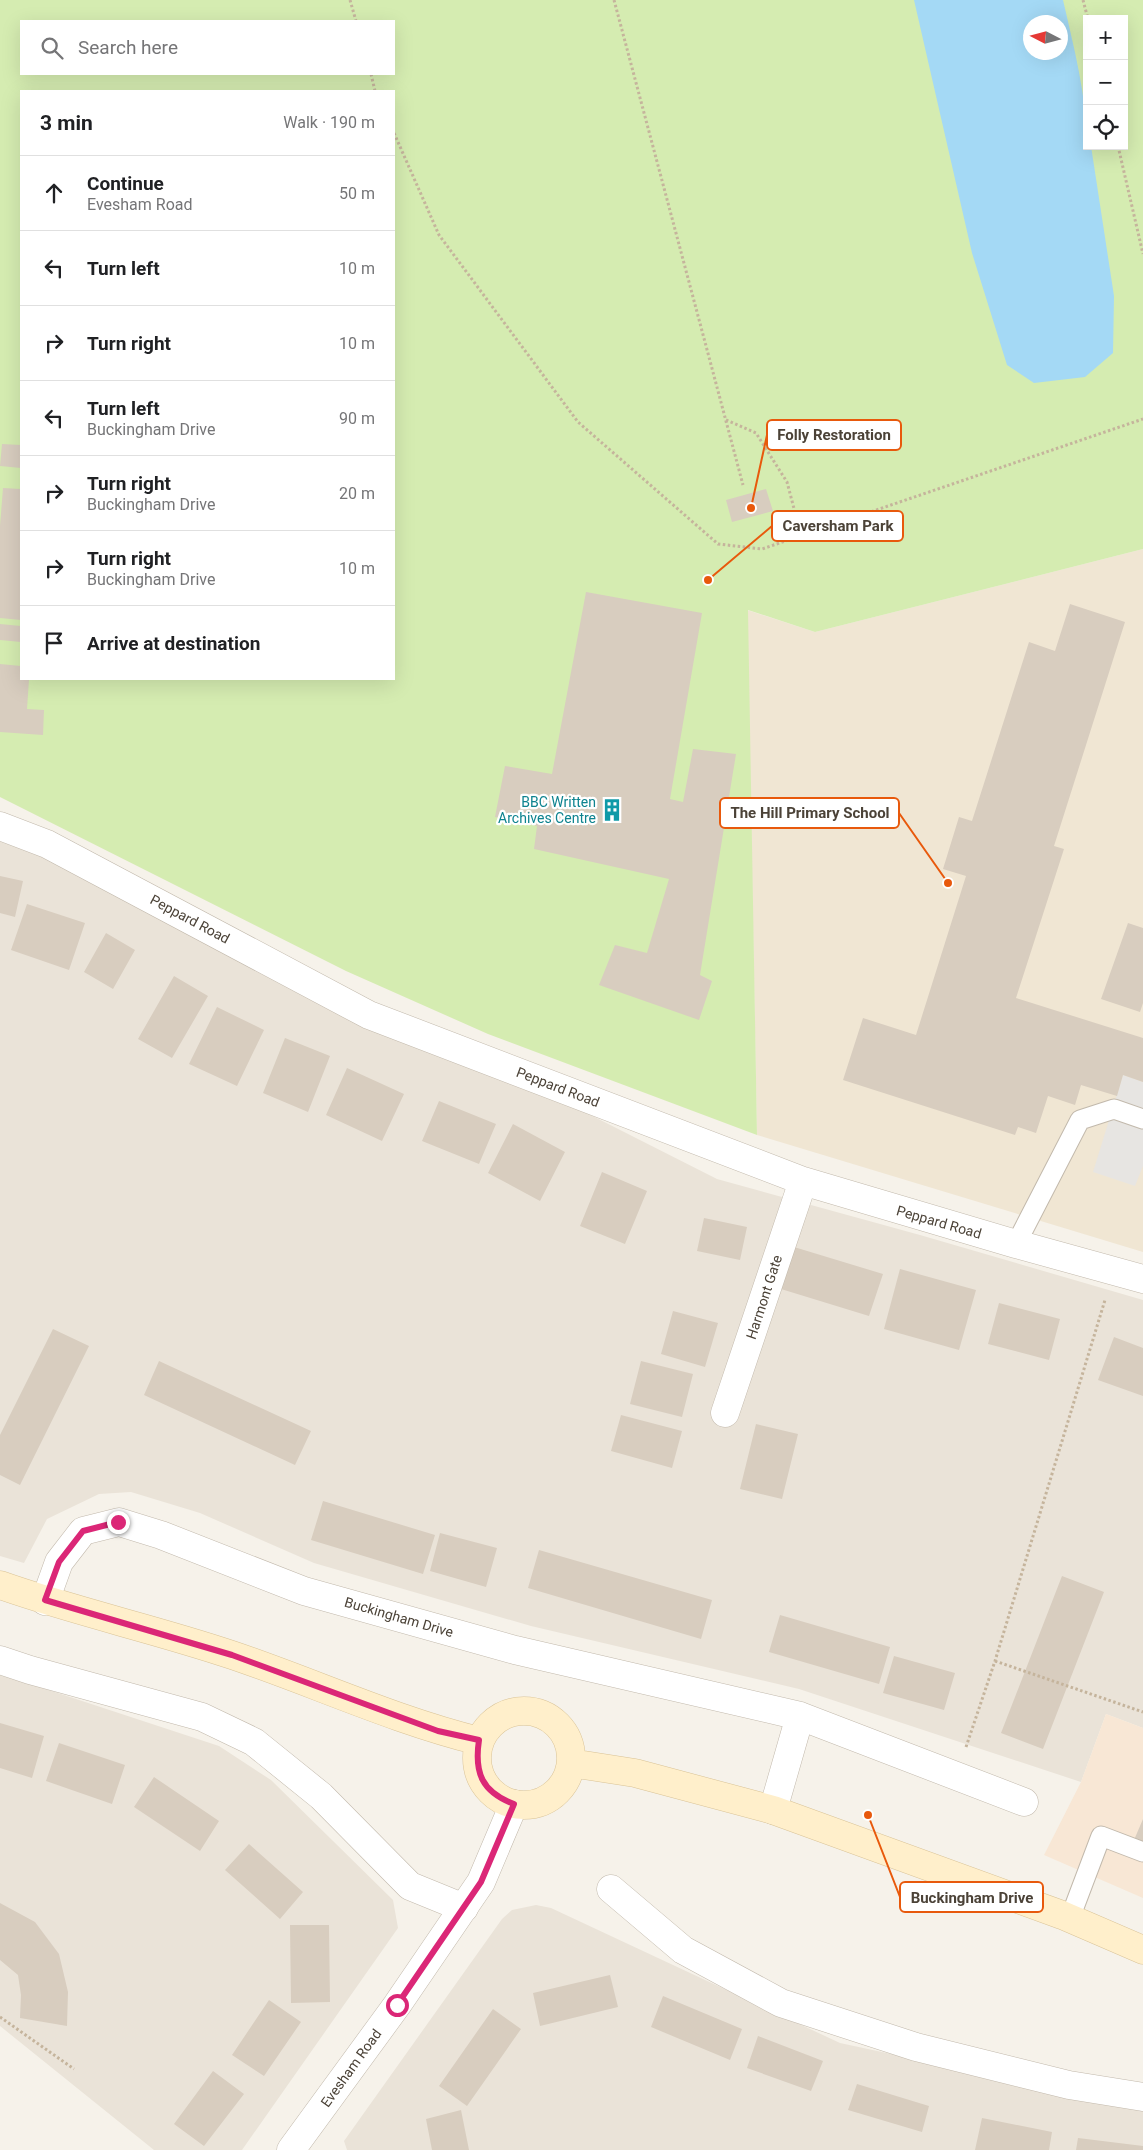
<!DOCTYPE html>
<html lang="en">
<head>
<meta charset="utf-8">
<style>
	:root { --surface:#fff; --page:#f6f6f6; --text:#202124; --muted:#757577; --line:#e0e0e0 }
	body { margin:0; font-family:Roboto,sans-serif; background:var(--page); color:var(--text) }
	.controls { position:absolute; right:15px; top:15px; display:grid; overflow:hidden; border-radius:0px; box-shadow:0 5px 20px #0002 }
	.controls button { width:45px; height:45px; display:grid; place-items:center; padding:0; border:0; border-bottom:1px solid var(--line); background:var(--surface); color:var(--text); font:25px sans-serif }
	.compass { position:absolute; left:1023px; top:15px; width:45px; height:45px; border-radius:50%; background:var(--surface); box-shadow:0 5px 20px #0002; rotate:276deg }
	.stop { position:absolute; width:15px; height:15px; margin:-11px; border:4px solid #db2777; border-radius:50%; background:#fff }
	.stop.end { background:#db2777; border-color:#fff; box-shadow:0 1px 5px #0008 }
	.list { margin:0; padding:0; list-style:none }
	h2 { display:flex; justify-content:space-between; align-items:center; height:65px; margin:0; padding:0 20px; font-size:21px }
	h2 small { font-size:16px; font-weight:400; color:var(--muted) }
	.list li { display:grid; grid-template-columns:32px 1fr auto; gap:15px; align-items:center; box-sizing:border-box; height:75px; padding:0 20px; border-top:1px solid var(--line) }
	.list b { display:block; font-size:19px; white-space:nowrap }
	.list p { margin:0; font-size:16px; white-space:nowrap; color:var(--muted) }
	.list em { font-size:16px; font-style:normal; color:var(--muted) }
	.icon { flex:none; width:28px; height:28px; fill:none; stroke:currentColor; stroke-width:2; stroke-linecap:round; stroke-linejoin:round }
	.map { position:relative; flex:none; width:1143px; height:2150px; overflow:hidden }
	.search { position:absolute; background:var(--surface); box-shadow:0 5px 20px #0002; left:20px; top:20px; width:375px; height:55px; display:flex; align-items:center; gap:12px; box-sizing:border-box; padding:0 18px; border-radius:0px; color:var(--muted); font-size:19px }
	.panel { position:absolute; background:var(--surface); box-shadow:0 5px 20px #0002; left:20px; top:90px; width:375px; height:590px; border-radius:0px }
	.map>svg:first-child { display:block }
	.residential { fill:#eae3d8 }
	.commercial { fill:#f8e7d5 }
	.education { fill:#f0e6d3 }
	.green { fill:#d5ecb1; fill-rule:evenodd }
	.parking { fill:#e7e5e2 }
	.water { fill:#a4d9f5; fill-rule:evenodd }
	.building { fill:#d8cdbf }
	.lines { fill:none; stroke-linecap:round; stroke-linejoin:round }
	.service-casing { stroke:#c2b9ac; stroke-width:21 }
	.minor-casing { stroke:#c2b9ac; stroke-width:29 }
	.tertiary-casing { stroke:#c2b9ac; stroke-width:29 }
	.secondary-casing { stroke:#d9c397; stroke-width:29 }
	.path { stroke:#c5b49c; stroke-width:3; stroke-dasharray:2.5 2.5; stroke-linecap:butt }
	.service { stroke:#fff; stroke-width:19 }
	.minor { stroke:#fff; stroke-width:28 }
	.tertiary { stroke:#fff; stroke-width:28 }
	.secondary { stroke:#ffefcb; stroke-width:28 }
	.route { stroke:#db2777; stroke-width:6 }
	.labels { text-anchor:middle; dominant-baseline:central; stroke-width:4.5; stroke-linejoin:round; paint-order:stroke }
	.culture-label { font-size:14px; fill:#0d838f; stroke:#fff; text-anchor:end }
	.street-label { font-size:14px; fill:#4b4237; stroke:#fff }
	.leader { fill:none; stroke:#e8590c; stroke-width:2 }
	.callout-dot { fill:#e8590c; stroke:#fff; stroke-width:2 }
	.callout { fill:#fff; stroke:#e8590c; stroke-width:2 }
	.callout-label { font-size:15px; text-anchor:middle; font-weight:bold; fill:#4b4237 }
</style>
</head>
<body>
<div class="map">
<svg width="1143" height="2150" viewBox="0 0 1143 2150">
	<rect width="100%" height="100%" fill="#f6f2ea"/>
	<!-- residential -->
	<path class="residential" d="M0,838L359,998L717,1179L920,1235L1143,1300V1728L1106,1714L1081,1782L799,1689L531,1626L314,1563L200,1513L131,1492L99,1494L47,1519L24,1563L0,1556Z
		M0,1674L219,1746L271,1780L393,1900L398,1928L242,2150H154L0,2026Z
		M536,1905L551,1908L840,2043L1143,2108V2150H347L344,2141L502,1919L512,1910Z"/>
	<!-- commercial -->
	<path class="commercial" d="M1106,1714L1143,1728V1898L1044,1855L1081,1782Z"/>
	<!-- education -->
	<path class="education" d="M1143,549V1252L757,1135L747,610L815,632Z"/>
	<!-- green -->
	<path class="green" d="M0,0H1143V549L815,632L748,610L757,1135L488,1034L346,971L0,797ZM1087,19H1124V146H1087ZM21,21H394V74H21ZM1030,22H1060V52H1030ZM21,91H394V679H21Z"/>
	<!-- parking -->
	<path class="parking" d="M1123,1075L1143,1082V1166L1135,1186L1093,1172Z"/>
	<!-- water -->
	<path class="water" d="M914,0H1063C1074,48 1087,97 1087,146H1091L1114,296L1113,353L1085,377L1034,383L1007,365L972,253ZM1030,22H1060V52H1030Z"/>
	<!-- building -->
	<path class="building" d="M2,444L21,445V468L0,466Z
		M3,488L21,489V620L0,618V526Z
		M766,489L773,511L732,522L726,500Z
		M586,592L702,613L670,799L683,802L693,749L736,754L700,975L712,981L699,1020L599,985L615,945L647,953L669,879L534,849L537,826L495,817L505,766L552,774Z
		M1070,604L1125,622L1054,846L1064,849L1016,998L1143,1038V1082L1123,1075L1117,1096L1081,1085L1075,1105L1048,1096L1036,1133L1018,1127L1015,1135L843,1080L863,1018L916,1035L966,876L943,869L959,817L972,821L1029,642L1055,651Z
		M0,624L21,626V642L0,640Z
		M0,664L21,666V679H29L27,709L44,710L43,735L0,732Z
		M0,876L23,881L15,917L0,913Z
		M27,904L85,923L69,970L11,950Z
		M1128,923L1143,928V1003L1140,1012L1101,999Z
		M106,933L135,950L113,989L84,972Z
		M174,976L208,996L172,1058L138,1039Z
		M217,1007L264,1030L237,1086L189,1064Z
		M285,1038L330,1056L308,1112L263,1093Z
		M347,1068L404,1094L382,1141L326,1115Z
		M439,1101L496,1124L479,1164L422,1141Z
		M513,1124L565,1152L540,1201L488,1173Z
		M602,1172L647,1191L625,1244L580,1226Z
		M704,1218L747,1227L740,1260L697,1251Z
		M794,1247L883,1274L869,1316L781,1289Z
		M900,1269L976,1290L959,1350L884,1329Z
		M999,1303L1060,1319L1049,1360L988,1344Z
		M673,1311L718,1323L705,1367L661,1354Z
		M53,1329L89,1346L20,1485L0,1475V1435Z
		M1114,1337L1143,1348V1396L1098,1380Z
		M159,1361L311,1431L295,1465L144,1395Z
		M641,1361L693,1374L682,1417L630,1404Z
		M621,1415L682,1431L672,1468L611,1451Z
		M756,1424L798,1434L782,1499L740,1489Z
		M323,1501L435,1535L423,1574L311,1540Z
		M440,1533L497,1548L486,1587L430,1571Z
		M539,1550L712,1600L701,1639L528,1588Z
		M1062,1576L1104,1592L1043,1749L1001,1733Z
		M780,1615L890,1647L879,1684L769,1652Z
		M894,1656L955,1673L944,1710L883,1693Z
		M0,1723L44,1736L32,1778L0,1768Z
		M59,1743L125,1765L112,1804L46,1781Z
		M154,1777L219,1821L200,1851L134,1807Z
		M1143,1819V1861L1128,1854Z
		M249,1844L303,1892L280,1919L225,1870Z
		M0,1903L35,1922L59,1954L68,1992L67,2026L20,2018L21,1995L18,1975L0,1960Z
		M290,1925H329L330,2002L291,2003Z
		M610,1975L618,2007L540,2026L533,1993Z
		M663,1996L742,2029L730,2060L651,2027Z
		M269,2000L301,2022L264,2076L232,2055Z
		M493,2009L521,2029L467,2106L439,2086Z
		M758,2036L823,2061L811,2091L747,2068Z
		M213,2071L244,2094L204,2146L174,2124Z
		M857,2084L929,2106L922,2132L848,2110Z
		M461,2110L469,2150H432L426,2119Z
		M982,2118L1052,2132L1049,2150H975Z
		M1078,2138L1143,2146V2150H1076Z"/>
	<g class="lines">
		<defs>
			<path id="service" d="M1016,1244L1080,1120L1114,1109L1143,1119
				M1070,1918L1101,1836L1143,1852"/>
			<path id="minor" d="M0,826L47,844L369,1015L803,1181L1016,1244L1143,1279
				M725,1413L803,1181
				M45,1601L59,1562L83,1531L119,1522L161,1535L304,1591L515,1650L800,1716L1024,1802
				M0,1660L30,1670L202,1717L254,1742L321,1796L410,1886L464,1908
				M773,1810L800,1716
				M611,1889L683,1950L781,2003L916,2047L1069,2085L1143,2097"/>
			<path id="tertiary" d="M291,2150L397,2005L481,1882L514,1804"/>
			<path id="secondary" d="M0,1585C76,1612 155,1629 232,1655C315,1683 394,1720 479,1741
				M477 1758a47 47 0 1 1 94 0a47 47 0 1 1-94 0Z
				M571,1763L635,1773L773,1810L1062,1915L1143,1950"/>
		</defs>
		<!-- service casing -->
		<use href="#service" class="service-casing"/>
		<!-- minor casing -->
		<use href="#minor" class="minor-casing"/>
		<!-- tertiary casing -->
		<use href="#tertiary" class="tertiary-casing"/>
		<!-- secondary casing -->
		<use href="#secondary" class="secondary-casing"/>
		<!-- path -->
		<path class="path" d="M350,0L356,21
			M614,0L743,485
			M1083,0L1088,19
			M371,74L375,91
			M394,133L439,235L578,422L718,544L762,549L1143,419
			M1118,146L1143,254
			M726,420L756,433L787,482L801,535
			M995,1661L1143,1712
			M966,1747L995,1661L1105,1300
			M0,2017L74,2069"/>
		<!-- service -->
		<use href="#service" class="service"/>
		<!-- minor -->
		<use href="#minor" class="minor"/>
		<!-- tertiary -->
		<use href="#tertiary" class="tertiary"/>
		<!-- secondary -->
		<use href="#secondary" class="secondary"/>
	</g>
	<g class="lines">
		<!-- route -->
		<path class="route" d="M118,1522L83,1531L59,1562L45,1600L232,1655L438,1731L479,1740C474,1773 482,1792 514,1804L481,1882L397,2005"/>
	</g>
	<!-- icons -->
	<defs>
		<symbol id="building-bare" viewBox="-9 -9 18 18"><path d="M-4-6H4V6H1V3H-1V6H-4ZM-2.5-4.3h1.7v1.8h-1.7ZM.8-4.3h1.7v1.8H.8ZM-2.5-1h1.7V.8h-1.7ZM.8-1h1.7V.8H.8Z" fill="#0f9aa8" stroke="#fff" stroke-width="2.5" paint-order="stroke"/></symbol>
	</defs>
	<g fill-rule="evenodd">
		<use href="#building-bare" x="596" y="794" width="32" height="32"/>
	</g>
	<g class="labels">
		<!-- culture labels -->
		<g class="culture-label">
			<text x="596" y="802">BBC Written<tspan x="596" dy="16">Archives Centre</tspan></text>
		</g>
		<!-- street labels -->
		<g class="street-label">
			<text transform="translate(190 919) rotate(28)">Peppard Road</text>
			<text transform="translate(558 1087) rotate(21)">Peppard Road</text>
			<text transform="translate(939 1222) rotate(16)">Peppard Road</text>
			<text transform="translate(764 1297) rotate(-72)">Harmont Gate</text>
			<text transform="translate(399 1617) rotate(16)">Buckingham Drive</text>
			<text transform="translate(351 2068) rotate(-54)">Evesham Road</text>
		</g>
	</g>
	<!-- callouts -->
	<path class="leader" d="M751 508L767 435M708 580L772 526M948 883L899 813M868 1815L900 1897"/>
	<g class="callout-dot">
		<circle cx="751" cy="508" r="5"/>
		<circle cx="708" cy="580" r="5"/>
		<circle cx="948" cy="883" r="5"/>
		<circle cx="868" cy="1815" r="5"/>
	</g>
	<g class="callout">
		<rect x="767" y="420" width="134" height="30" rx="5"/>
		<rect x="772" y="511" width="131" height="30" rx="5"/>
		<rect x="720" y="798" width="179" height="30" rx="5"/>
		<rect x="900" y="1882" width="143" height="30" rx="5"/>
	</g>
	<g class="callout-label">
		<text x="834" y="440">Folly Restoration</text>
		<text x="838" y="531">Caversham Park</text>
		<text x="810" y="818">The Hill Primary School</text>
		<text x="972" y="1903">Buckingham Drive</text>
	</g>
</svg>
<div class="controls">
<button>+</button>
<button>−</button>
<button><svg class="icon" aria-label="locate" viewBox="0 0 24 24"><circle cx="12" cy="12" r="6"/><path d="M12 2v4M12 18v4M2 12h4M18 12h4"/></svg></button>
</div>
<svg class="compass" viewBox="-18 -18 36 36"><path d="M0-13l5 13h-10z" fill="#e53935"/><path d="M0 13l5-13h-10z" fill="#757577"/></svg>
<div class="stop" style="left:397px;top:2005px"></div>
<div class="stop end" style="left:118px;top:1522px"></div>
<div class="search"><svg class="icon" aria-label="search" viewBox="0 0 24 24"><circle cx="10" cy="10" r="6"/><path d="M15 15l6 6"/></svg>Search here</div>
<section class="panel">
<h2>3 min<small>Walk · 190 m</small></h2>
<ul class="list">
<li><svg class="icon" aria-label="ahead" viewBox="0 0 24 24"><path d="M12 20V5M6 11l6-6 6 6"/></svg><div><b>Continue</b><p>Evesham Road</p></div><em>50 m</em></li>
<li><svg class="icon" aria-label="left" viewBox="0 0 24 24"><path d="M17 20v-9H6M10 6l-5 5 5 5"/></svg><div><b>Turn left</b></div><em>10 m</em></li>
<li><svg class="icon" aria-label="right" viewBox="0 0 24 24"><path d="M7 20v-9h11M14 6l5 5-5 5"/></svg><div><b>Turn right</b></div><em>10 m</em></li>
<li><svg class="icon" aria-label="left" viewBox="0 0 24 24"><path d="M17 20v-9H6M10 6l-5 5 5 5"/></svg><div><b>Turn left</b><p>Buckingham Drive</p></div><em>90 m</em></li>
<li><svg class="icon" aria-label="right" viewBox="0 0 24 24"><path d="M7 20v-9h11M14 6l5 5-5 5"/></svg><div><b>Turn right</b><p>Buckingham Drive</p></div><em>20 m</em></li>
<li><svg class="icon" aria-label="right" viewBox="0 0 24 24"><path d="M7 20v-9h11M14 6l5 5-5 5"/></svg><div><b>Turn right</b><p>Buckingham Drive</p></div><em>10 m</em></li>
<li><svg class="icon" aria-label="arrive" viewBox="0 0 24 24"><path d="M6 21V4h12l-3 4 3 4H6"/></svg><div><b>Arrive at destination</b></div></li>
</ul>
</section>
</div>
</body>
</html>
